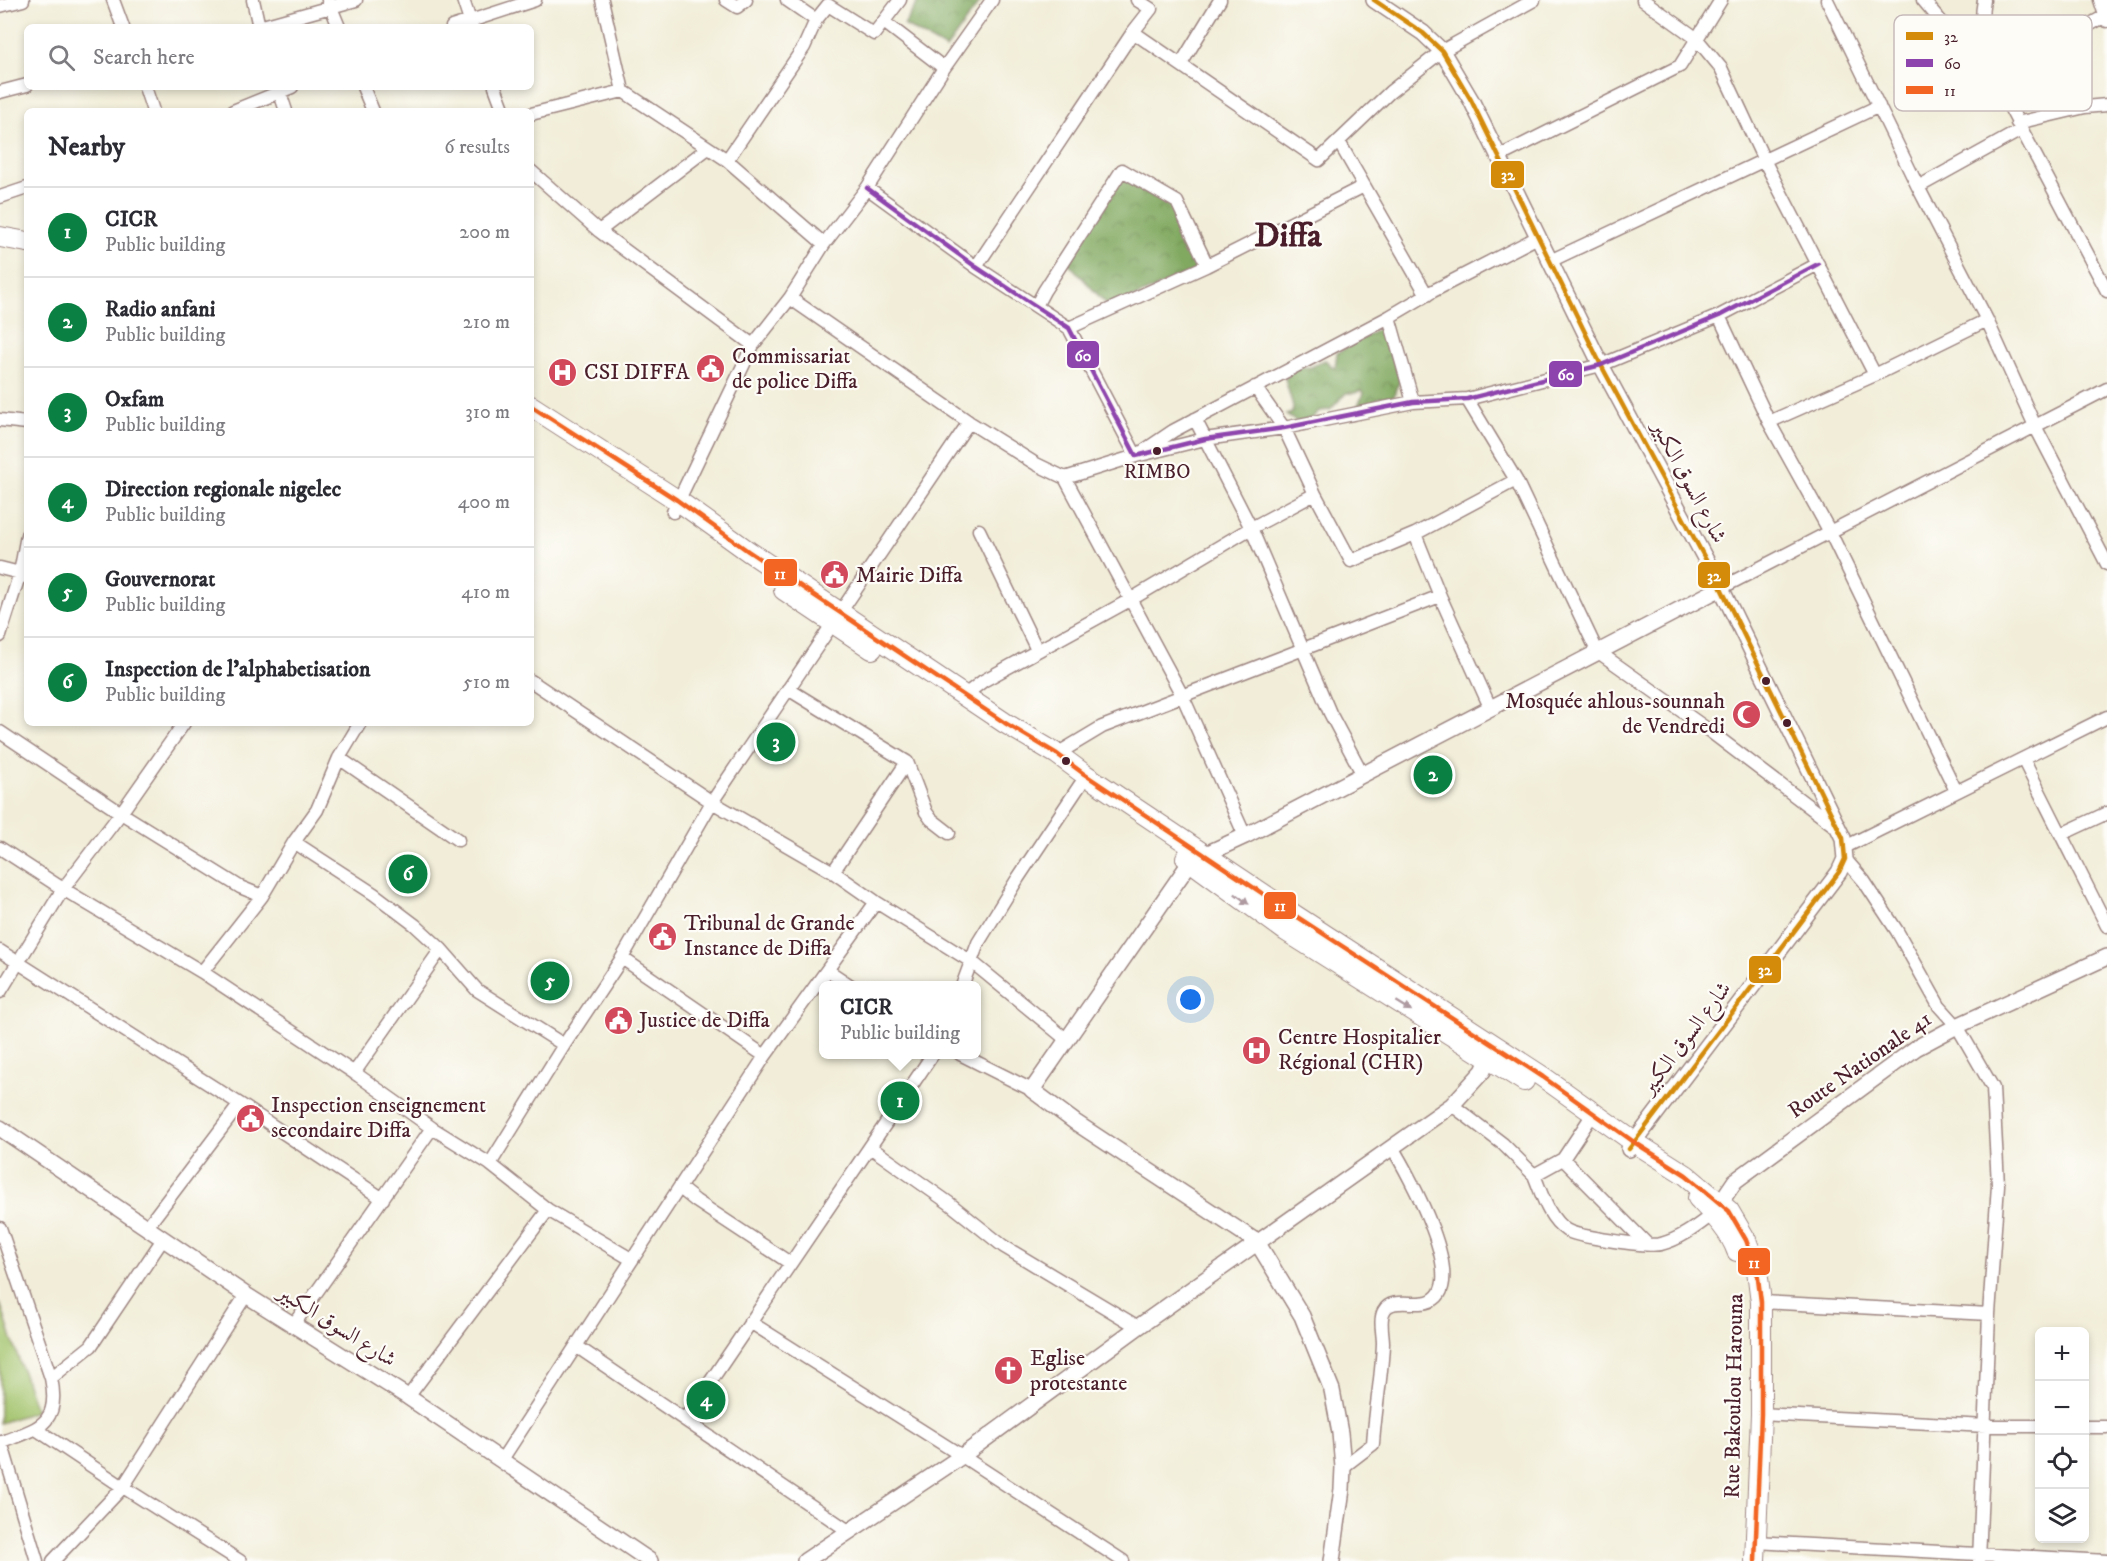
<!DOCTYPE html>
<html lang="en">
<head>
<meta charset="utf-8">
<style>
	:root { --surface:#fff; --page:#f2f2f3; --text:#2b2b33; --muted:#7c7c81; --line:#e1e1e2; --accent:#0b8043 }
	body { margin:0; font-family:"IM FELL DW Pica",Amiri,serif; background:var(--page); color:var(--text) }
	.controls { position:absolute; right:18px; bottom:18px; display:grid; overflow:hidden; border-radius:9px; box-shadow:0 3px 9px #0003 }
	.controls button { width:54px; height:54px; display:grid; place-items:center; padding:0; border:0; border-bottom:2px solid var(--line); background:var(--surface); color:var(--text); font:30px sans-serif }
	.you { position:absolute; left:1191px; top:1000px; width:21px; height:21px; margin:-15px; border:4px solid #fff; border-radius:50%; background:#1a73e8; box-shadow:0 0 0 9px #1a73e833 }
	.badge { display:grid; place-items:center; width:39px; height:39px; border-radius:50%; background:var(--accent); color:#fff; font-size:20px; font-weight:700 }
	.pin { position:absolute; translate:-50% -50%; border:3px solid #fff; box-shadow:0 2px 6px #0006 }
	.popup { position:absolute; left:819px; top:981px; width:162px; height:78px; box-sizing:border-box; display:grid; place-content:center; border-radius:9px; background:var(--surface); filter:drop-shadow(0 2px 4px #0005); font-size:20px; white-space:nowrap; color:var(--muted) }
	.popup b { font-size:22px; color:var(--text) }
	.popup::after { content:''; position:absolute; left:50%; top:100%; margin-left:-12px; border:12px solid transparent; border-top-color:var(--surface) }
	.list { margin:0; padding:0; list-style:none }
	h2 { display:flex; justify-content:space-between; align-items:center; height:78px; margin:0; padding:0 24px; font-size:26px }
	h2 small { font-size:20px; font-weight:400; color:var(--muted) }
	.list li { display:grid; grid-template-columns:39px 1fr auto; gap:18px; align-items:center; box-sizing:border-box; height:90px; padding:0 24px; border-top:2px solid var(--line) }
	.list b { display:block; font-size:22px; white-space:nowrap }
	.list p { margin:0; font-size:20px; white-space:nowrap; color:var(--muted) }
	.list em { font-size:20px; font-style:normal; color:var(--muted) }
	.icon { flex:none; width:33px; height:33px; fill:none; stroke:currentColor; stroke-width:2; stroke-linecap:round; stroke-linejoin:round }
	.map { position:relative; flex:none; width:2107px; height:1561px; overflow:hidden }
	.search { position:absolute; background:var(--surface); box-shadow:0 3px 9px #0003; left:24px; top:24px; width:510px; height:66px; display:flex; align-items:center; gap:15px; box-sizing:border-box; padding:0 21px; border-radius:9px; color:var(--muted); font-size:22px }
	.panel { position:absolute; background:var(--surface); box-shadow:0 3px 9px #0003; left:24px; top:108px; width:510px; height:618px; border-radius:9px }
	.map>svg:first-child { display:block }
	.green { fill:#a2c36c; stroke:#76714c; stroke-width:1.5 }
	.forest { fill:url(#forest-crowns); stroke:#666446; stroke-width:1.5 }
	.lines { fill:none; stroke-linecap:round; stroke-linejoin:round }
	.minor-casing { stroke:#9e8682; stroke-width:15 }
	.tertiary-casing { stroke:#9e8682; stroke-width:18 }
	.trunk-casing { stroke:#9e8682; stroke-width:22 }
	.minor { stroke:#fff; stroke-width:12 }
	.tertiary { stroke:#fff; stroke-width:15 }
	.trunk { stroke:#fff; stroke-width:20 }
	.bus-1-casing { stroke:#fdfcf7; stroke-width:9 }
	.bus-2-casing { stroke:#fdfcf7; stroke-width:9 }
	.bus-3-casing { stroke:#fdfcf7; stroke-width:9 }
	.bus-1 { stroke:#d48b09; stroke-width:4.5 }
	.bus-2 { stroke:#8e44ad; stroke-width:4.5 }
	.bus-3 { stroke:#f26522; stroke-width:4.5 }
	.oneway { fill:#ae9aa0 }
	.bus-dot { fill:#4a1f2b; stroke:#fdfcf7; stroke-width:2 }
	.labels { text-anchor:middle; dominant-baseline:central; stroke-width:4.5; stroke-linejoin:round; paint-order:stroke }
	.bus-label { font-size:20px; fill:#4a1f2b; stroke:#fdfcf7 }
	.poi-label { font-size:22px; fill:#4a1f2b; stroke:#fdfcf7; text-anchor:start }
	.street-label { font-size:22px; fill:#4a1f2b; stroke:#fdfcf7 }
	.town-label { font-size:34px; font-weight:bold; fill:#4a1f2b; stroke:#fdfcf7 }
	.key { fill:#fdfcf7; stroke:#c7baba; stroke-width:1.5 }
	.key-label { font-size:16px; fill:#4a1f2b }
	.line-badge { stroke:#fdfcf7; stroke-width:2 }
	.badge-label { font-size:16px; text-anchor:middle; font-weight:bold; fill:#fff }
</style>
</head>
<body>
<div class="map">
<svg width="2107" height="1561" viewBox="0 0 2107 1561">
	<defs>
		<pattern id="forest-crowns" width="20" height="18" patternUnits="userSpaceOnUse" patternTransform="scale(1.5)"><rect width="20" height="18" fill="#81a960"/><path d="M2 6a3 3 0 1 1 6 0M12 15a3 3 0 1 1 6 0" fill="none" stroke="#6c894f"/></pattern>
	</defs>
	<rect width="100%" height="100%" fill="#fdfcf7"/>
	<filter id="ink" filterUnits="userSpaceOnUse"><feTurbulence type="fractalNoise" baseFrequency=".0167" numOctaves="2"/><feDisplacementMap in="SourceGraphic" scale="12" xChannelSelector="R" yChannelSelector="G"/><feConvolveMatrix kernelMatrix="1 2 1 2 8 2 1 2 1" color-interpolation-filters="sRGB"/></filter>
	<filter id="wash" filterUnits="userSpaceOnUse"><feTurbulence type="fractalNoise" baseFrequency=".008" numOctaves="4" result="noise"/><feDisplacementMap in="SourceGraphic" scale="24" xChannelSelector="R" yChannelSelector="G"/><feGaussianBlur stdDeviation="1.35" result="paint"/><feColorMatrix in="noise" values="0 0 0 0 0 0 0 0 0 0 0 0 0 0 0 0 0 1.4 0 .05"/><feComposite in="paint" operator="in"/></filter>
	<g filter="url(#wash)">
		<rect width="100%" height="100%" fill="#f1edd8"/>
		<!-- green -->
		<path class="green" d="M0,1303L36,1411L0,1423Z"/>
		<!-- forest -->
		<path class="forest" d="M919,0H981L946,49L904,25Z
			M1124,173L1175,206L1206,266L1110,308L1063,257Z
			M1384,326L1401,380L1396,388L1394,396L1384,398L1380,397C1373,403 1367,408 1358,405L1364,393L1361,390L1355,393H1346L1330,410L1319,411L1312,418L1297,422L1286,415L1292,413L1293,406L1285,379L1293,368L1311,367L1325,360L1335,369L1337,353Z"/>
	</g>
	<g filter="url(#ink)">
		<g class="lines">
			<defs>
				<path id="minor" d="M113,0L123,27
					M253,0L259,27
					M328,0L339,27
					M463,0L472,27
					M602,0L623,91
					M726,0L737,7L746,0
					M787,0L816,20L828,5L874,34L900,0
					M1137,0L1151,9L1133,32L1319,160L1390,92L1442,51L1534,0
					M1643,0L1696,38L1721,68L1764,160L1875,375
					M1827,0L1918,187L1987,320L2035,426L2107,564
					M1923,0L2004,96L2107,291
					M1984,0C1978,31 1987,56 1998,85
					M2100,0L2107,21
					M0,6L23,0
					M884,22L944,68
					M259,27L356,0
					M452,27L535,0
					M1985,52L2033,37L2089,25L2105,16
					M1181,64L1220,0
					M145,87L153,111
					M278,87L286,111
					M363,87L373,111
					M495,87L504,111
					M0,92L27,85
					M233,111L292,87
					M531,114L623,91L727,160L824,244
					M2017,123L2085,107L2107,105
					M1339,142L1427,295
					M1498,157L1680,66L1721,0
					M727,160L804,47L816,20
					M531,171L599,231L753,345
					M1918,187L2021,130
					M867,188L976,267L1069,328L1136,456L1205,439L1284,428L1413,402L1467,399L1601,365L1719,316L1818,264
					M0,197L27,188
					M599,231L708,148
					M1550,261L1879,106
					M976,267L1133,32
					M790,298L969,422L1036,464L1065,478L1183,697L1245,836
					M1036,306L1044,291L1122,170L1177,202L1207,265
					M1719,316L1769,422L1830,532L1956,791
					M1389,317L1413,402
					M1069,328L1206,266L1364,186
					M1255,387L1284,428L1315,494L1351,561L1415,534L1516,480
					M1467,399L1516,480L1597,651L1707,729L1836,827
					M1195,419L1251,528L1330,713L1363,775
					M0,420L27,423
					M1769,422L1875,375L1987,320
					M1065,478L1136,456L1173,431L1389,317L1433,291L1538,237
					M673,512L753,345L790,298L824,244L867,188L944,68L992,0
					M979,530L1037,650
					M1415,534L1440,596L1490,707
					M0,568L20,573L26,577
					M1721,588L2107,389
					M0,636L20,573L27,535
					M531,681L712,802L833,872L876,902L972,962L1067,1040
					M788,689L907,762L833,872
					M965,695L983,681L1130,600L1251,528L1315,494
					M0,732L121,813L240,887L262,896
					M1057,754L1102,727L1440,596
					M339,758L458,840
					M2023,759L2107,926
					M907,762L926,812L931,819L949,833
					M2062,834L2107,813
					M294,842L374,894L415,925L441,949L477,990L564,1045
					M1845,847L2107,717
					M0,848L63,889L202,972L359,1076L432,1128L490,1164L548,1210L631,1259
					M1845,859L1864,881L1897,931L1939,1006L1957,1026L1993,1088L1998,1185L1989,1314L1979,1561
					M0,951L240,1104L383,1199
					M622,958L765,1056
					M827,970L851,986
					M202,972L262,896L294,842L317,810L339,758L360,723
					M962,986L978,943L1018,878L1080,785
					M0,992L63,889L121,813L184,723
					M960,1054L1032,1090
					M354,1073L441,949
					M1452,1105L1503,1144L1534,1175
					M1593,1114L1563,1159L1647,1244
					M870,1147L949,1203L1003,1246L1138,1327
					M1563,1159L1534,1175C1542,1194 1548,1218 1566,1230C1576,1237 1649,1247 1661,1244C1681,1239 1697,1226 1713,1214
					M490,1164L564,1045L622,958L712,802L969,422
					M680,1188L696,1201L790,1263
					M147,1227L240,1104
					M0,1228L51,1378C61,1425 38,1428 0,1443
					M1761,1302L1989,1314
					M750,1322L962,1456L1123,1561
					M294,1324L432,1128
					M576,1346L850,1532
					M51,1378L91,1346L163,1239
					M408,1397L548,1210
					M1761,1414L1986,1426H2040
					M685,1419L933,1054
					M2084,1427H2107
					M36,1429L123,1487L240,1561
					M1,1442L37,1561
					M501,1461L765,1056L876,902
					M1343,1467L1373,1444C1375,1410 1382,1376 1383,1343C1383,1333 1379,1320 1384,1311C1391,1297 1414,1306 1427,1302C1474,1290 1406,1170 1392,1147
					M1755,1542L2107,1561
					M53,1561L123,1487L246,1295"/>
				<path id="tertiary" d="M1374,0L1423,33L1442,51L1471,100L1601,365L1721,588L1843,838L1845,859L1839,872L1629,1149
					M0,1128L246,1295L408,1397L650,1561
					M1714,1212L1735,1181L1916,1048L1957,1026L2107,957
					M805,1561L962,1456L1138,1327L1452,1105L1483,1071L1492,1051
					M1332,1561L1342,1489L1343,1467L1340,1433L1332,1390L1302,1316L1257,1242L1075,1122L1032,1090L1191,861L1245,836L1721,588"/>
				<path id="trunk" d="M0,237L27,242
					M531,406L677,500L748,551L1005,723L1057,754L1084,774L1296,916L1543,1077L1634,1142L1686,1175L1729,1211L1746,1240L1757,1270L1761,1302V1414L1755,1561
					M784,590L872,649
					M1186,858L1286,931L1524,1081
					M1698,1198C1712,1213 1730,1231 1737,1251"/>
			</defs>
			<!-- minor casing -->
			<use href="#minor" class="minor-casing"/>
			<!-- tertiary casing -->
			<use href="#tertiary" class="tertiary-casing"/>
			<!-- trunk casing -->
			<use href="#trunk" class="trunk-casing"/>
			<!-- minor -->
			<use href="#minor" class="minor"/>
			<!-- tertiary -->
			<use href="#tertiary" class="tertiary"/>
			<!-- trunk -->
			<use href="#trunk" class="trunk"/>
			<defs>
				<path id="bus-1" d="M1374,0L1423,33L1442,51L1471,100L1601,365L1721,588L1843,838L1845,859L1839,872L1629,1149"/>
				<path id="bus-2" d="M867,188L976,267L1069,328L1136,456L1205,439L1284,428L1413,402L1467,399L1601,365L1719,316L1818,264"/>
				<path id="bus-3" d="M531,406L677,500L748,551L1005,723L1057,754L1084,774L1296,916L1543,1077L1634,1142L1686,1175L1729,1211L1746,1240L1757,1270L1761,1302V1414L1755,1561"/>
			</defs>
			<!-- bus-1 casing -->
			<use href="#bus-1" class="bus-1-casing"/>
			<!-- bus-2 casing -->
			<use href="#bus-2" class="bus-2-casing"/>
			<!-- bus-3 casing -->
			<use href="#bus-3" class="bus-3-casing"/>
			<!-- bus-1 -->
			<use href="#bus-1" class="bus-1"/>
			<!-- bus-2 -->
			<use href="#bus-2" class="bus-2"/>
			<!-- bus-3 -->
			<use href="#bus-3" class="bus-3"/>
		</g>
		<!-- one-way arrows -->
		<defs><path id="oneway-solid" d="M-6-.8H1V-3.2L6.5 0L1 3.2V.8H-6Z" transform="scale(1.5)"/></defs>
		<g class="oneway">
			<use href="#oneway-solid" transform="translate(1242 899) rotate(37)"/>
			<use href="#oneway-solid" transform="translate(1404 1006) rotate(32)"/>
		</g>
	</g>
	<!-- icons -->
	<defs>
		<symbol id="civic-disc" viewBox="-11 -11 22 22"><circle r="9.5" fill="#d1495b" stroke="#fdfcf7"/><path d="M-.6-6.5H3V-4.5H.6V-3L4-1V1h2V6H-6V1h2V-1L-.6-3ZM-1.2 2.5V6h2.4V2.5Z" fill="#fff"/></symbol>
		<symbol id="hospital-disc" viewBox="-11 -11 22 22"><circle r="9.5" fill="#d1495b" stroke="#fdfcf7"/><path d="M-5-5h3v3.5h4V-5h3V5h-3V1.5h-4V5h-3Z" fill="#fff"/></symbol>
		<symbol id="mosque-disc" viewBox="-11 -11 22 22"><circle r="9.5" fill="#d1495b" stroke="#fdfcf7"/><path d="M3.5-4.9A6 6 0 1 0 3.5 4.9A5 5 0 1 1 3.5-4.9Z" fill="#fff"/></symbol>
		<symbol id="church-disc" viewBox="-11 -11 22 22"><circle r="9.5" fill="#d1495b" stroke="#fdfcf7"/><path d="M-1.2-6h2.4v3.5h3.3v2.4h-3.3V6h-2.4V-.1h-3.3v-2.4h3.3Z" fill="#fff"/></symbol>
	</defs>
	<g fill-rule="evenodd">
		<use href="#civic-disc" x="694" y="352" width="33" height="33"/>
		<use href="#hospital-disc" x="546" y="356" width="33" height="33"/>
		<use href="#civic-disc" x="818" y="558" width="33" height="33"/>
		<use href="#mosque-disc" x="1730" y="698" width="33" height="33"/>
		<use href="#civic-disc" x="646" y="920" width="33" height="33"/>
		<use href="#civic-disc" x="602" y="1004" width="33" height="33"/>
		<use href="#hospital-disc" x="1240" y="1034" width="33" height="33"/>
		<use href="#civic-disc" x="234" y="1102" width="33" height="33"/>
		<use href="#church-disc" x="992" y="1354" width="33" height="33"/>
	</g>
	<!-- markers -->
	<g class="bus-dot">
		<circle cx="1157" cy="451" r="5"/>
		<circle cx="1766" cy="681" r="5"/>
		<circle cx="1787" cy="723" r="5"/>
		<circle cx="1066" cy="761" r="5"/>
	</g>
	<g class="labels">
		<!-- bus labels -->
		<g class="bus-label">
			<text x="1157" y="472">RIMBO</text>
		</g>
		<!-- poi labels -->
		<g class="poi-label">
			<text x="732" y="356">Commissariat<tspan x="732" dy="25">de police Diffa</tspan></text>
			<text x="584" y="372">CSI DIFFA</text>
			<text x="856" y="575">Mairie Diffa</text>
			<text x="1725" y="701" text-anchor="end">Mosquée ahlous-sounnah<tspan x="1725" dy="25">de Vendredi</tspan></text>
			<text x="684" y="923">Tribunal de Grande<tspan x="684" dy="25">Instance de Diffa</tspan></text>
			<text x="639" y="1020">Justice de Diffa</text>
			<text x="1278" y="1037">Centre Hospitalier<tspan x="1278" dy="25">Régional (CHR)</tspan></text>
			<text x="271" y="1105">Inspection enseignement<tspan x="271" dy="25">secondaire Diffa</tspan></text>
			<text x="1030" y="1358">Eglise<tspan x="1030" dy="25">protestante</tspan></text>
		</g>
		<!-- street labels -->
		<g class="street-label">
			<text transform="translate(1689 482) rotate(62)">شارع السوق الكبير</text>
			<text transform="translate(1686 1038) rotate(-53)">شارع السوق الكبير</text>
			<text transform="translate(1860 1065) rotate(-35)">Route Nationale 41</text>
			<text transform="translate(337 1326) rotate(32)">شارع السوق الكبير</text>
			<text transform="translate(1734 1396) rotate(-89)">Rue Bakoulou Harouna</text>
		</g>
		<!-- town labels -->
		<g class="town-label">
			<text x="1288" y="236">Diffa</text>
		</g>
	</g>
	<!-- legend -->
	<rect x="1894" y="15" width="198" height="96" rx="9" class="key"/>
	<rect x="1906" y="32" width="27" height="8" fill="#d48b09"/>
	<rect x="1906" y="59" width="27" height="8" fill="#8e44ad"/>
	<rect x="1906" y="86" width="27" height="8" fill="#f26522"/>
	<g class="key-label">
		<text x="1944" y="42">32</text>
		<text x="1944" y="69">60</text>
		<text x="1944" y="96">11</text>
	</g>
	<g class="line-badge">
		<rect x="1490" y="160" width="35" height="29" rx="6" fill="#d48b09"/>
		<rect x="1066" y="340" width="34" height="29" rx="6" fill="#8e44ad"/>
		<rect x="1548" y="360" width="35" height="28" rx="6" fill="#8e44ad"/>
		<rect x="763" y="558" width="35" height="29" rx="6" fill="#f26522"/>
		<rect x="1697" y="561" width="34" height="28" rx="6" fill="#d48b09"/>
		<rect x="1263" y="891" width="34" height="29" rx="6" fill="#f26522"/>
		<rect x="1748" y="955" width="34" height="29" rx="6" fill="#d48b09"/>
		<rect x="1737" y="1247" width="34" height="29" rx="6" fill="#f26522"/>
	</g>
	<g class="badge-label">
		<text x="1508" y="180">32</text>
		<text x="1083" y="361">60</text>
		<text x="1566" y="380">60</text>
		<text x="780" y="579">11</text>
		<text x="1714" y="581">32</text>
		<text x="1280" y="911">11</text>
		<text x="1765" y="975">32</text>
		<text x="1754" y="1268">11</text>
	</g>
</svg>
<div class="controls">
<button>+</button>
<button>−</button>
<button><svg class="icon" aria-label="locate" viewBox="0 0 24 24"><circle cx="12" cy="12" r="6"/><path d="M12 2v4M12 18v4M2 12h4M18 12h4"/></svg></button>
<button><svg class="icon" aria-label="layers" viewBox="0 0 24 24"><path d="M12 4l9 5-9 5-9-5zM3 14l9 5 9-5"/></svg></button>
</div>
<div class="you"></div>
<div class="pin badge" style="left:900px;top:1101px">1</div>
<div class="popup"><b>CICR</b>Public building</div>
<div class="pin badge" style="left:1433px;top:775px">2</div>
<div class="pin badge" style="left:776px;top:742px">3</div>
<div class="pin badge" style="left:706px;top:1400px">4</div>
<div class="pin badge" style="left:550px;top:981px">5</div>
<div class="pin badge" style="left:408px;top:874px">6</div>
<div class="search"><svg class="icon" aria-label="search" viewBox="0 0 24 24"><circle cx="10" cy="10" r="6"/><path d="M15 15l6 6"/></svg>Search here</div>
<section class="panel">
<h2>Nearby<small>6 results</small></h2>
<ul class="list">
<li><span class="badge">1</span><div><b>CICR</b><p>Public building</p></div><em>200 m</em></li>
<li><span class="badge">2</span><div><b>Radio anfani</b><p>Public building</p></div><em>210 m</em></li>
<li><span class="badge">3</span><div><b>Oxfam</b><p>Public building</p></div><em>310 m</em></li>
<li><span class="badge">4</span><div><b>Direction regionale nigelec</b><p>Public building</p></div><em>400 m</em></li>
<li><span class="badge">5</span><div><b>Gouvernorat</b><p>Public building</p></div><em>410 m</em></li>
<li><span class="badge">6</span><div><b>Inspection de l'alphabetisation</b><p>Public building</p></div><em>510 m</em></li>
</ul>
</section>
</div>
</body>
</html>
